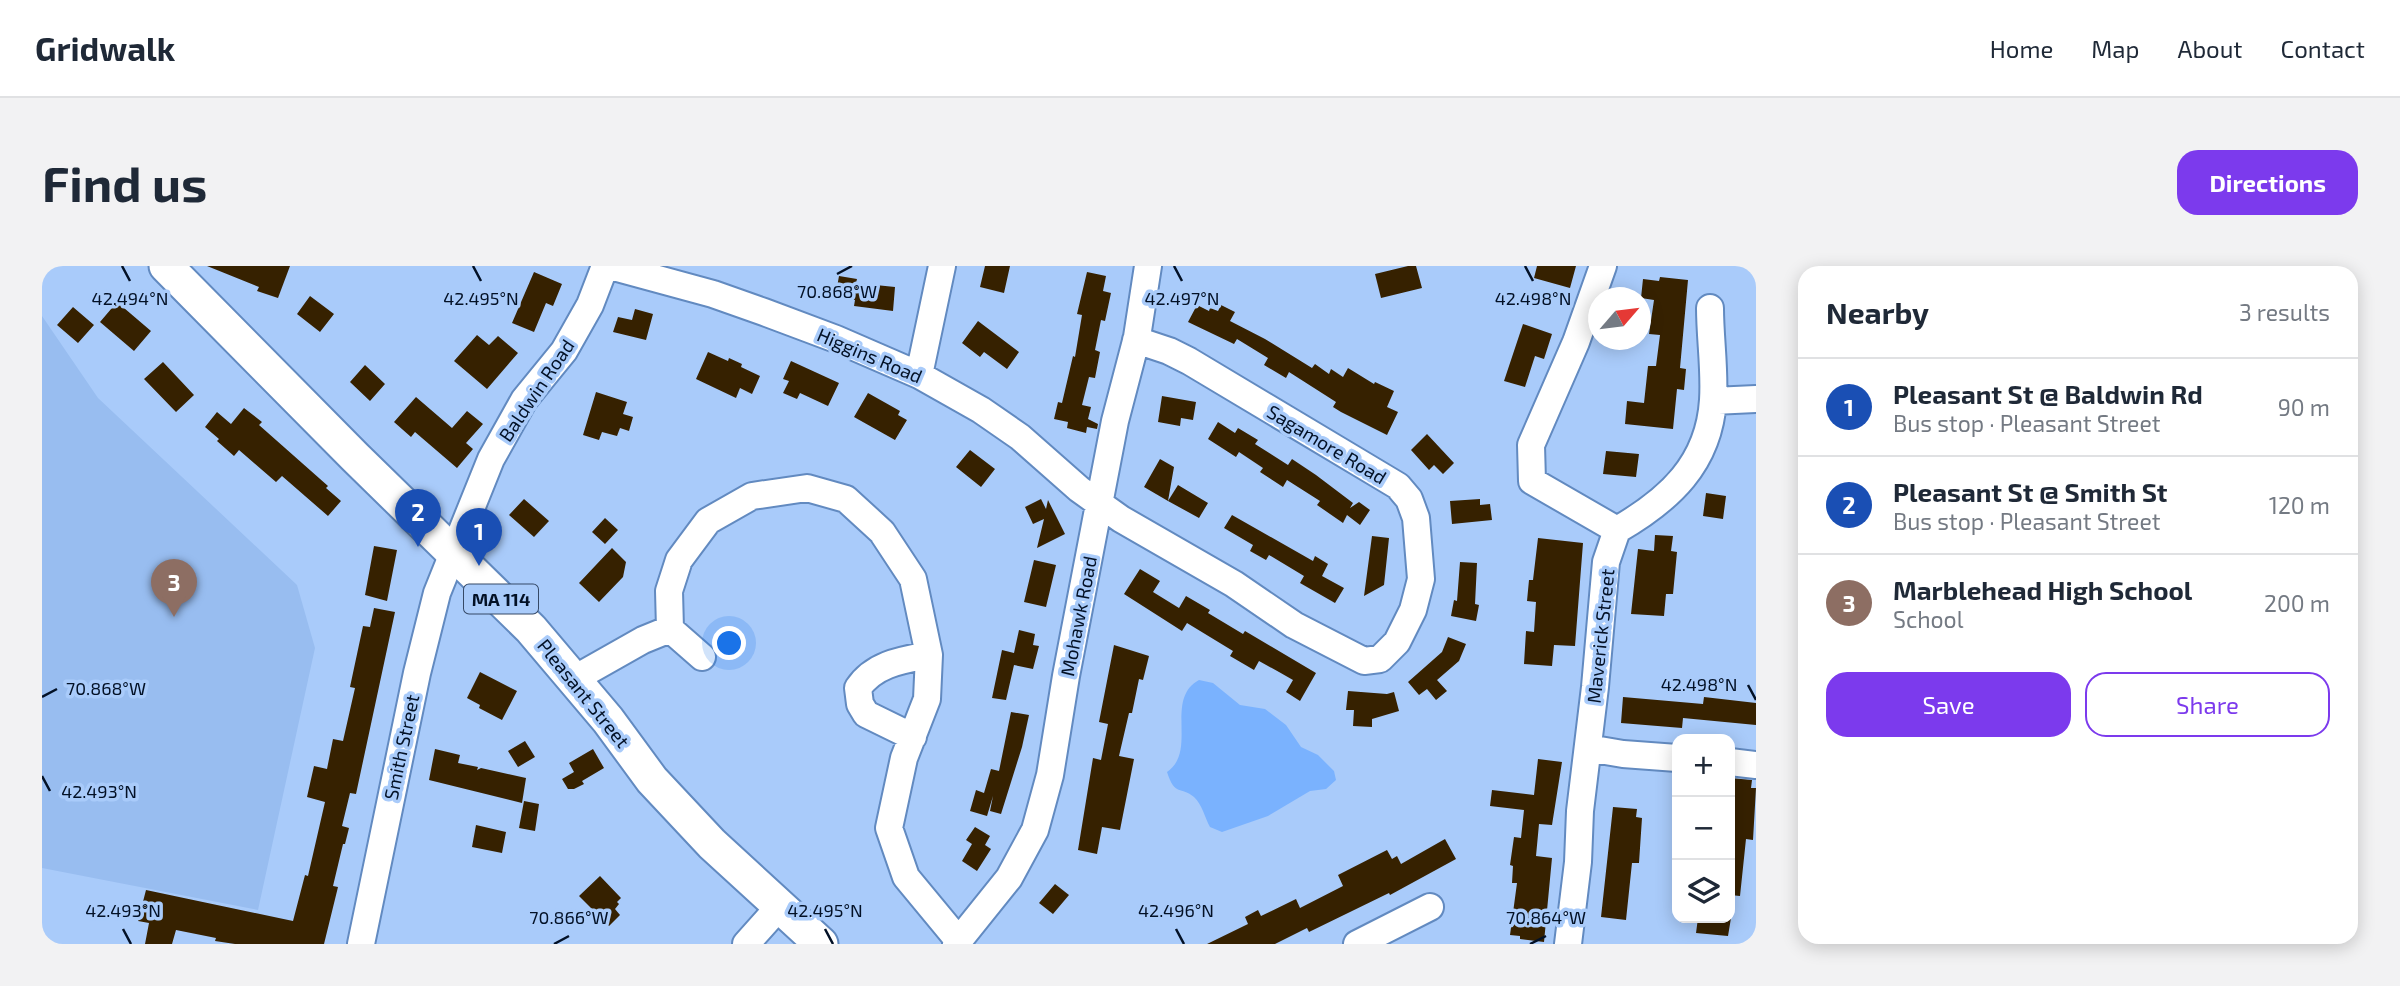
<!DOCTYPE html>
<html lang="en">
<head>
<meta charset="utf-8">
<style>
	:root { --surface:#fff; --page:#f2f2f3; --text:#1f2937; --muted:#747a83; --line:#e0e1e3; --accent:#7c3aed }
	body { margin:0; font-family:"Exo 2",sans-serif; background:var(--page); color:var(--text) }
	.controls { position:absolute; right:21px; bottom:21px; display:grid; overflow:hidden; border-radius:14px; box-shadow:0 4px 18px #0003 }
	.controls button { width:63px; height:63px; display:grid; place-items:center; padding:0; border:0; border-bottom:2px solid var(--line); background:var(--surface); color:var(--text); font:35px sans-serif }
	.compass { position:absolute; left:1546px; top:21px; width:63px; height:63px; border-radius:50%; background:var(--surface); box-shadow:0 4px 18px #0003; rotate:62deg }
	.you { position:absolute; left:688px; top:378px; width:24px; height:24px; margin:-18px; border:5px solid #fff; border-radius:50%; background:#1a73e8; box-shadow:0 0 0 10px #1a73e833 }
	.badge { display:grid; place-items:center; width:46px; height:46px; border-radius:50%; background:var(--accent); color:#fff; font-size:23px; font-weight:700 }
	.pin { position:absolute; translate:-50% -58px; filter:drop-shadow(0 2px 4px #0008) }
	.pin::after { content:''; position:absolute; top:37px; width:24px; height:21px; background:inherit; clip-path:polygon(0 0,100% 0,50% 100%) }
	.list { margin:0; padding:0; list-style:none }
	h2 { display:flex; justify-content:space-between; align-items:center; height:91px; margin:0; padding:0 28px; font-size:30px }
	h2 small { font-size:23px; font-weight:400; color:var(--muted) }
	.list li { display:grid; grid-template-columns:46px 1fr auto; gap:21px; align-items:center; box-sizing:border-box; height:98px; padding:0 28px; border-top:2px solid var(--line) }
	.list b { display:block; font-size:26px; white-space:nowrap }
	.list p { margin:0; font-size:23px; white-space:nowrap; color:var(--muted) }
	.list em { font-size:23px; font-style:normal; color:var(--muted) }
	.actions { display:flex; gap:14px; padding:21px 28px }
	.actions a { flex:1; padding:16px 0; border:2px solid var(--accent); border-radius:21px; text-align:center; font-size:24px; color:var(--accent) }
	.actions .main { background:var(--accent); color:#fff }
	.icon { flex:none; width:38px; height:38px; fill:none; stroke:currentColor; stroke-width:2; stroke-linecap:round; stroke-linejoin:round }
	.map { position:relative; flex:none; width:1714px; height:678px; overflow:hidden; border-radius:21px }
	header { display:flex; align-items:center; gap:42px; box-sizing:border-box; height:98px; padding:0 35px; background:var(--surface); border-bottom:2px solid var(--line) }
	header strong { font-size:33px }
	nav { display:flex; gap:38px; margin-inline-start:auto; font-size:24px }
	.intro { display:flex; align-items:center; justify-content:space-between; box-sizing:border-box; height:168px; padding:0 42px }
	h1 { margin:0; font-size:49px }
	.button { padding:18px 32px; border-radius:21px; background:var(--accent); color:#fff; font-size:24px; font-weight:700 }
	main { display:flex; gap:42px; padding:0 42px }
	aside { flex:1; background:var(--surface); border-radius:21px; box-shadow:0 4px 18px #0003 }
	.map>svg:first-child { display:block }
	.built { fill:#98bdf0 }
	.green { fill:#7ab2fe }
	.building { fill:#362100 }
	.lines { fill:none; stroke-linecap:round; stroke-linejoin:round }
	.minor-casing { stroke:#628ac0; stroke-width:30 }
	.major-casing { stroke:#628ac0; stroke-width:37 }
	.minor { stroke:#fff; stroke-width:26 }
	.major { stroke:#fff; stroke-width:33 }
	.ticks { fill:none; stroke:#031126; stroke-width:2.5 }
	.labels { text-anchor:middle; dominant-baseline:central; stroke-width:7; stroke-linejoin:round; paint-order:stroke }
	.shield { fill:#a9cbfa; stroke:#354966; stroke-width:2 }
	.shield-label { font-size:18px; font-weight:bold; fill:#031126 }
	.street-label { font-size:19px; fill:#031126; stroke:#a9cbfa }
	.ticks-label { font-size:18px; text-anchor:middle; fill:#031126; stroke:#a9cbfa; stroke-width:7; stroke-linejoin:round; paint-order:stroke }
</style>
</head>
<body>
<header>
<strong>Gridwalk</strong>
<nav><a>Home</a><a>Map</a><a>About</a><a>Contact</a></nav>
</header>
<div class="intro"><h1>Find us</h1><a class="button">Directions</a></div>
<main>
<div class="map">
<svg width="1714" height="678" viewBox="0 0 1714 678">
	<rect width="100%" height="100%" fill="#a9cbfa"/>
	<!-- built -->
	<path class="built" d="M0,50L56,132L255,319L273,382L216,644L0,602Z"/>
	<!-- green -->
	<path class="green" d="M1157,414L1171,417L1198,439L1223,443L1244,459L1259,481L1276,489L1292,505L1294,514L1284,523L1268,525L1226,550L1180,566L1168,561C1163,552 1160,538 1152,531C1139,520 1133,531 1125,506C1156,485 1122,433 1157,414Z"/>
	<!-- building -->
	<path class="building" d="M165,0H248L236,32L215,25L217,21Z
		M943,0H968L962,27L938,21Z
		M1366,0H1374L1380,22L1339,32L1333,8Z
		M1495,0H1534L1528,22L1492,12Z
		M492,6L520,18L511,40L504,37L492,66L470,57Z
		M1045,6L1064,10L1061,25L1069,27L1063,55L1059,54L1053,84L1058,86L1053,112L1047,111L1040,139L1049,141L1046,153L1056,158L1055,163L1045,161L1044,167L1025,162L1026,156L1012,153L1016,136L1020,137L1031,90L1033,91L1040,49L1035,48Z
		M797,10L815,13L814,17L853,21L851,45L812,40L813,34L793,32Z
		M1618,11L1646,14L1638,102L1644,103L1642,124L1635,123L1631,163L1583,158L1585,135L1602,137L1606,100H1614L1618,69L1607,68L1612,34L1599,32L1601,13L1617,15Z
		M268,30L292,48L278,66L255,48Z
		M75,36L109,65L92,85L58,56Z
		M1155,39L1167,45L1168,42L1176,45L1179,39L1193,46L1188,55L1223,73L1270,102L1273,98L1287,108L1289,103L1301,111L1306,102L1332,118L1333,116L1352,125L1345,141L1356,146L1345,169L1299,146L1291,141L1294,136L1247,106L1244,112L1222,99L1226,92L1195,73L1192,78L1146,56Z
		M31,41L52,59L36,77L15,59Z
		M593,43L611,48L604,74L571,66L576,51L590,54Z
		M936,55L977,86L965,103L942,86L938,91L920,77Z
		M1481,58L1510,68L1502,93L1493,90L1483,121L1462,115Z
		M435,69L447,79L456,70L476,87L445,123L412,95Z
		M666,86L686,95L687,92L700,98L699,101L718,110L710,128L698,122L694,132L654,113Z
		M749,95L797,117L786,140L758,127L755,133L741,127L747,115L741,113Z
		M121,96L152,129L134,146L102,113Z
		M323,99L343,118L328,135L308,116Z
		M554,126L585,136L581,148L591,151L587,165L578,162L575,170L560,166L557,174L541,169Z
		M826,127L858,145L856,149L865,154L853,174L812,151Z
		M1120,130L1154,136L1151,154L1139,152L1138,160L1116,156Z
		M374,131L410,162L425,145L441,158L424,177L431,183L415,202L373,166L369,171L352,156Z
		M202,142L220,156L217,159L286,220L284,222L299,235L286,250L240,210L234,216L197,184L192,190L175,175L177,173L163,161L175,146L189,158Z
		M1176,156L1193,167L1196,162L1216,174L1213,178L1246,199L1250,193L1274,209L1311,237L1308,242L1317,236L1328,244L1318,259L1305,249L1301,257L1275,239L1278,235L1245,214L1241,221L1218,206L1221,202L1197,186L1194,191L1166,173Z
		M1385,168L1412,197L1401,208L1392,199L1387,204L1369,184Z
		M928,184L953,203L939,221L914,201Z
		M1564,185L1597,188L1594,211L1561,208Z
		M1118,193L1132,201L1126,235L1102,221Z
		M1136,219L1166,237L1157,252L1126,235Z
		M1664,227L1684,230L1681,253L1661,250Z
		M482,233L507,255L492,271L467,249Z
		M999,233L1004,243L1006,234L1023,268L995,282L1002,253L991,258L983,241Z
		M1438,233V239L1448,238L1450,254L1410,258L1408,235Z
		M1190,249L1271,295L1273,290L1286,298L1280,310L1302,322L1293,337L1258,317L1262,310L1227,289L1224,294L1208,285L1211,279L1182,262Z
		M563,252L576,264L563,278L550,266Z
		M1613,269L1631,270L1629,285L1635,286L1631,328H1624L1622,350L1589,348L1596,283L1612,285Z
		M1330,270L1347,272L1342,319L1322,330Z
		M1496,272L1541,277L1533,380L1512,379L1510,400L1482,398L1484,365L1492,366L1494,336L1485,335L1487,314H1491Z
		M332,280L355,284L345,335L323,329Z
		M570,282L584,296L581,311L557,336L537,317Z
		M992,294L1014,299L1004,341L982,336Z
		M1418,296L1435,297L1433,338L1437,339L1434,355L1409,350L1412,334L1415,335Z
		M1098,303L1118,315L1111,326L1137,342L1144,330L1168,344L1166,347L1201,368L1203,365L1274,407L1258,435L1244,426L1251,414L1237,406L1217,395L1212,404L1188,390L1191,385L1145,357L1140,365L1082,328Z
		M332,342L353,346L314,528L308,527L300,560L307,562L303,578H301L291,620L296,621L282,678H193L173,675L174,672L134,664L130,678H103L107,657L96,655L104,624L251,655L263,609L266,610L283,536L265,531L272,500L285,503L291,473L301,475L313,422L308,421L321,360L328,361Z
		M977,364L993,368L991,379L997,380L991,403L972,399L964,434L950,432L960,384L972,387Z
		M1406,371L1424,378L1417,395L1395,414L1405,425L1394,434L1385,423L1377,429L1366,416L1400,386Z
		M1072,379L1107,390L1101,414L1097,413L1090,447H1087L1077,490L1092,493L1078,564L1060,561L1055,588L1036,584L1051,492L1059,494L1066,458L1057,456Z
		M438,406L475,425L460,454L437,442L438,439L425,432Z
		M1306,425L1345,428L1352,426L1357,445L1330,453V461L1311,460L1312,444H1304Z
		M1581,431L1661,438L1662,431L1714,437V459L1641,452L1640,462L1579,457Z
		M969,446L987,449L980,481L959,548L948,545L951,530L945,550L928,545L934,524L942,527L949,503L957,505Z
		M483,475L493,491L476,501L466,485Z
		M393,483L418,489L416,497L436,501L435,504L439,502L484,512L480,537L387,514Z
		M551,483L562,502L540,515L542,518L532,523H526L520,513L532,506L527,497Z
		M1496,493L1520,496L1510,559L1497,558L1494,590L1510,592L1502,676L1478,673V670L1468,669L1475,617H1470L1471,600L1468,599L1472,571L1479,572L1482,544L1448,540L1450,524L1492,529Z
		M1688,512L1710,514L1709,522H1714L1711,574L1704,573L1698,630L1688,629Z
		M482,535L497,538L493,565L477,562Z
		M1571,541L1595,543L1594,551L1600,552L1597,597H1590L1584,654L1559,651Z
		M434,559L464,566L460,587L430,581Z
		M933,561L948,570L943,579L949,583L935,605L920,595L930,578L924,574Z
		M1403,573L1414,593L1348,629L1347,627L1267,666L1265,662L1233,678H1165L1206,658L1203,651L1216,644L1219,650L1254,633L1258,642L1301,620L1296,609L1345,584L1350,593L1355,590L1359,598Z
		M558,610L579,632L575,636L577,638L573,643L578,649L567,660L537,630Z
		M1013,618L1027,629L1011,648L997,637Z
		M1656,652H1689L1686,670L1654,667Z"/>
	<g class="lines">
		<defs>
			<path id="minor" d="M568,0L671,28L722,46L794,73L877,109L939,144L978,171L1037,223L1079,253L1192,318L1252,359L1322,395L1338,393L1355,376L1371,344L1379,313L1374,252L1367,233L1356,220L1147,95L1127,85L1094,74
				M877,109L900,0
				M1671,135L1714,133
				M1575,264C1627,234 1667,198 1671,134C1673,104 1668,72 1668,42
				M660,391L628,363L627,325L637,294L666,255L710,230L765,222L804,233L840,266L871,313L887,389L885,433L862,492L847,562L864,611L917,675
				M532,413L601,374L628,363
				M871,471L824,448L818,438L816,422C832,398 860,394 887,389
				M1546,482L1581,488L1635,492
				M1688,496L1714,499
				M319,678L375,407L395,327L449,193L482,134L522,85L548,39L563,0
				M704,678L737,641
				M914,678L967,612L993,564L1008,509L1024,410L1073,155L1095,71L1106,0
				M1315,678L1388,641
				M1526,678L1536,596L1538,545L1553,421L1564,296L1575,264L1490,215L1489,179L1534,76L1561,0"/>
			<path id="major" d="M124,0L313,191L489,363L566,454L610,514L670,578L779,678"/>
		</defs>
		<!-- minor casing -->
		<use href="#minor" class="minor-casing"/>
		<!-- major casing -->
		<use href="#major" class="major-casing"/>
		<!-- minor -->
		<use href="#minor" class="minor"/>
		<!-- major -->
		<use href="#major" class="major"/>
	</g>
	<!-- ticks -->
	<path class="ticks" d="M80,0L88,15M431,0L439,15M1132,0L1140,15M1483,0L1491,15M795,8L810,0M1706,419L1714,434M0,431L15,423M0,510L8,525M81,663L89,678M783,663L791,678M1134,663L1142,678M512,678L527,670M1488,678L1504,670"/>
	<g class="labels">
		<!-- shield labels -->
		<rect class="shield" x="422" y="318.5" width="74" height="29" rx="5"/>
		<g class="shield-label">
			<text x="459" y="333">MA 114</text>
		</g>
		<!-- street labels -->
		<g class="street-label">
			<text transform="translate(828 89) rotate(23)">Higgins Road</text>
			<text transform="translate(494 124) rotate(-56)">Baldwin Road</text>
			<text transform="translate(1285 178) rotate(31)">Sagamore Road</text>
			<text transform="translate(1036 350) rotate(-79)">Mohawk Road</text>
			<text transform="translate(1558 370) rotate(-84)">Maverick Street</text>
			<text transform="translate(542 427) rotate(51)">Pleasant Street</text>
			<text transform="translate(359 481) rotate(-78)">Smith Street</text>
		</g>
	</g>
	<g class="ticks-label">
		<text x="795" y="32">70.868°W</text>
		<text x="88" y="39">42.494°N</text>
		<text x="439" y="39">42.495°N</text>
		<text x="1140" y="39">42.497°N</text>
		<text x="1491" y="39">42.498°N</text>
		<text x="1657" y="425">42.498°N</text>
		<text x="64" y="429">70.868°W</text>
		<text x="57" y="532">42.493°N</text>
		<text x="81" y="651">42.493°N</text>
		<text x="783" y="651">42.495°N</text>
		<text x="1134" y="651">42.496°N</text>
		<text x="527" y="658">70.866°W</text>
		<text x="1504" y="658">70.864°W</text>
	</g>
</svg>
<div class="controls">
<button>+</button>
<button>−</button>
<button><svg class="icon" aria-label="layers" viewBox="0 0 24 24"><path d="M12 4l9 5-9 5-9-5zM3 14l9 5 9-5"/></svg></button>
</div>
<svg class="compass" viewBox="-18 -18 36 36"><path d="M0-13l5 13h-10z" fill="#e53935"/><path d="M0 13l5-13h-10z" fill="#747a83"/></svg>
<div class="you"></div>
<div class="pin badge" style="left:437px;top:300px;background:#1a4fb4">1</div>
<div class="pin badge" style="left:376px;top:281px;background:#1a4fb4">2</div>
<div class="pin badge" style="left:132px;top:351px;background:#8d6e63">3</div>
</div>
<aside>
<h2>Nearby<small>3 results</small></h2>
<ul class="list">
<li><span class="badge" style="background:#1a4fb4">1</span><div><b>Pleasant St @ Baldwin Rd</b><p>Bus stop · Pleasant Street</p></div><em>90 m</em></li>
<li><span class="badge" style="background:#1a4fb4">2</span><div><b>Pleasant St @ Smith St</b><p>Bus stop · Pleasant Street</p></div><em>120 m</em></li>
<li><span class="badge" style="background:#8d6e63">3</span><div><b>Marblehead High School</b><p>School</p></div><em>200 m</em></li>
</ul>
<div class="actions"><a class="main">Save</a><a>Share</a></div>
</aside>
</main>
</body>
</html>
